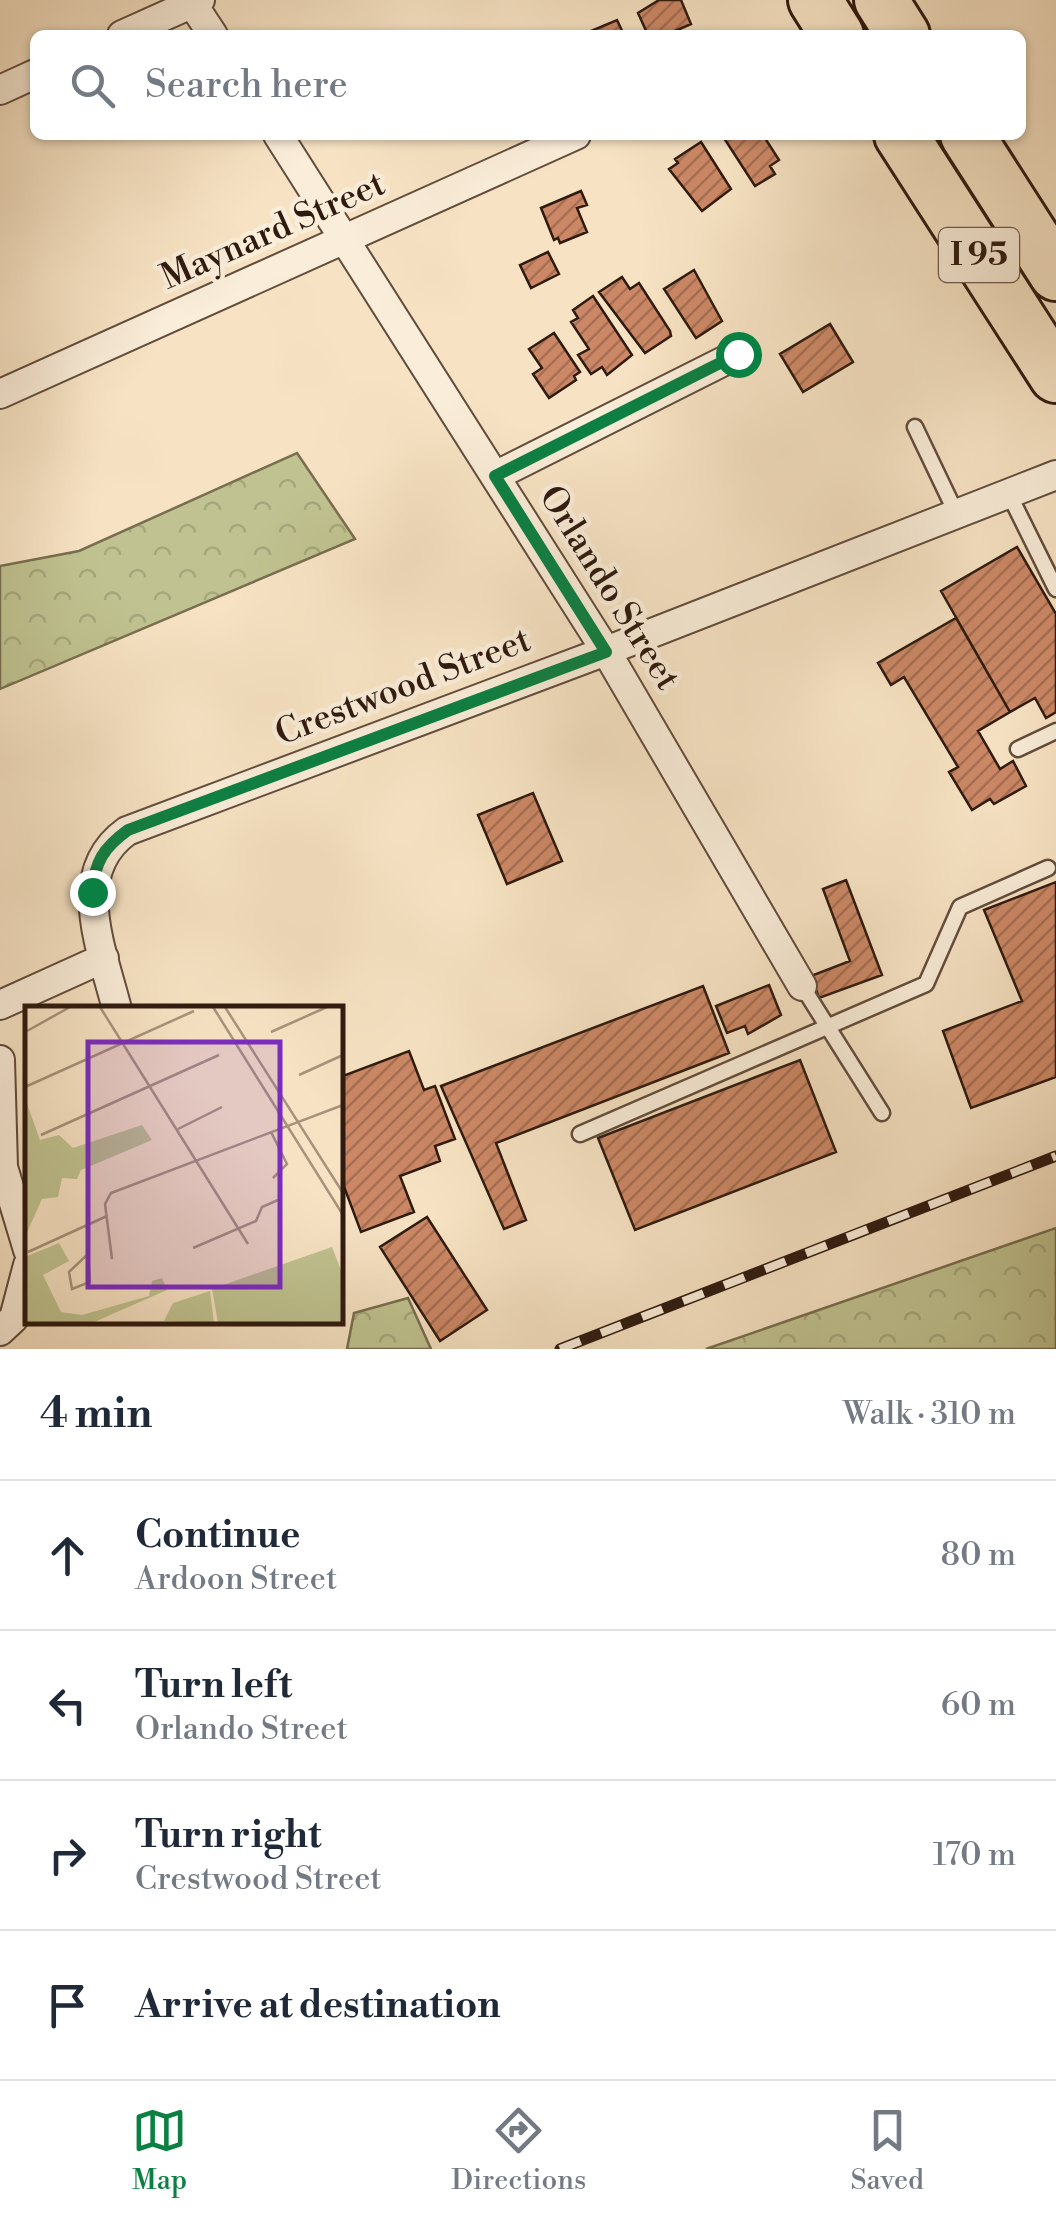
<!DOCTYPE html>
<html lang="en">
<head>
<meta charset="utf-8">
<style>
	:root { --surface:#fff; --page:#f6f6f7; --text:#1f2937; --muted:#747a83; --line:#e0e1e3; --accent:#0b8043 }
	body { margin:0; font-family:"Libre Bodoni",serif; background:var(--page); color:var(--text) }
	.stop { position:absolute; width:30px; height:30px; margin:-22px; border:8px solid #0b8043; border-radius:50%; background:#fff }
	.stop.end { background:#0b8043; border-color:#fff; box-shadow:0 2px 10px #0008 }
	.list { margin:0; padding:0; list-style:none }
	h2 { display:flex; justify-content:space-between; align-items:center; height:130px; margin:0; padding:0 40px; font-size:42px }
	h2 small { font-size:32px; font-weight:400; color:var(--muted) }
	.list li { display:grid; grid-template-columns:65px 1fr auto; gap:30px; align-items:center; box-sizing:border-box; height:150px; padding:0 40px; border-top:2px solid var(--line) }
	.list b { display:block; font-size:38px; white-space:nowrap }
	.list p { margin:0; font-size:32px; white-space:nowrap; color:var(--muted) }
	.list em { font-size:32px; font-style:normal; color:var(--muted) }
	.icon { flex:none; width:55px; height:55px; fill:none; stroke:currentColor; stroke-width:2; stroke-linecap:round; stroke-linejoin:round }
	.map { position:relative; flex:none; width:1056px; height:1349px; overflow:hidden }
	.search { position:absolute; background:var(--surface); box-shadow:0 2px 8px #0004; left:30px; right:30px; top:30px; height:110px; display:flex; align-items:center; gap:25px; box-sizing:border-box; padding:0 35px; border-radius:15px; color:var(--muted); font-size:38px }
	.sheet { height:730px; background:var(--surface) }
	nav { display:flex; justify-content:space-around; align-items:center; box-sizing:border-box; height:140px; border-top:2px solid var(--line); background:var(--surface); font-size:28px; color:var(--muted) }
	nav a { display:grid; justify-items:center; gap:5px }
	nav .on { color:var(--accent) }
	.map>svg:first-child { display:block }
	.forest { fill:url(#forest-crowns); stroke:#786e50; stroke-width:2.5 }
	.building { fill:url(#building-hatch); stroke:#2f1a0f; stroke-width:2.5 }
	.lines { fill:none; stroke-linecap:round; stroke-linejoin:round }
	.service-casing { stroke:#614c3c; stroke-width:19 }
	.minor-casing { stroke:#614c3c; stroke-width:32 }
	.motorway-casing { stroke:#2f1a0f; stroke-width:58 }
	.service { stroke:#faedd9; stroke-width:14 }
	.minor { stroke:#faedd9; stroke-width:28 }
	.motorway { stroke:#f7e3c4; stroke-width:52 }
	.rail-casing { stroke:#2f1a0f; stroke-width:11 }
	.rail { stroke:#faedd9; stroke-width:8; stroke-dasharray:22; stroke-linecap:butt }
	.route { stroke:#0b8043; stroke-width:12 }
	.labels { text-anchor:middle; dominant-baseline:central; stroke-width:9; stroke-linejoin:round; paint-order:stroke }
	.shield { fill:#faedd9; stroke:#6c594c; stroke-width:2.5 }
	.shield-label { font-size:32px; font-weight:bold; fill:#2f1a0f }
	.street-label { font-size:35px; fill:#2f1a0f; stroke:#faedd9 }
	.inset-road { fill:none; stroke:#a7937c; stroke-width:2.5 }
	.view { fill:#7b2cbf; fill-opacity:0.15; stroke:#7b2cbf; stroke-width:5 }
	.inset-edge { fill:none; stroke:#2f1a0f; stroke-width:5 }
</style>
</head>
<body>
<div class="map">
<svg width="1056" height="1349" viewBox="0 0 1056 1349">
	<defs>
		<pattern id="forest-crowns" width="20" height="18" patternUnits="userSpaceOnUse" patternTransform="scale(2.5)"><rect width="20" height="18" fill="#c0c391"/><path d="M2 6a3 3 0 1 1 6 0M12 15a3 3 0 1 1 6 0" fill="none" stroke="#a5a77c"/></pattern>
		<pattern id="building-hatch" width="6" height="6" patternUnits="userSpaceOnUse" patternTransform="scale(2.5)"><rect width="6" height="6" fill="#c86"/><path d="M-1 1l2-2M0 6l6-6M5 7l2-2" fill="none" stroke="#a66e52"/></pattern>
	</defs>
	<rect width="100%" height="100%" fill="#f7e3c4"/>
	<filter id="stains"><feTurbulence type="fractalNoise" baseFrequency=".002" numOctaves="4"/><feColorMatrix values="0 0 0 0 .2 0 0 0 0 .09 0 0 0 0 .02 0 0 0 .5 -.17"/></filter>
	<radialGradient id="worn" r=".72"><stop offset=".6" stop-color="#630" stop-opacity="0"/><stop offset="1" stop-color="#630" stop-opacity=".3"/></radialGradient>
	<!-- forest -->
	<path class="forest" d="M297,453L355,539L0,689V566L79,551Z
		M1056,1228V1349H706Z
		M408,1298L431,1349H347L354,1313Z"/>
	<!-- building -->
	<path class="building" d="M659,0H681L691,24L666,35H648L638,13Z
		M617,20L624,35H592L591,31Z
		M722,135H763L779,160L770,166L775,174L755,186Z
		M701,142L731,189L702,211L669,169L678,163L675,159Z
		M581,191L587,205L577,208L587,232L560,243L558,238L554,240L541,208Z
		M548,252L559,274L531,288L520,265Z
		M694,270L722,321L696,338L664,289Z
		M622,277L630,289L639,283L670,331L671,336L645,353L599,292Z
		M593,296L632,355L607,375L602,367L591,374L578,355L589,349L571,322L578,318L573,310Z
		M830,324L853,362L803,392L780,354Z
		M554,333L580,372L574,376L576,380L549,398L533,374L542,368L529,349Z
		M1017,547L1056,614V712L1046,718L1035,698L1010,712L941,591Z
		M956,618L1010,712L978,731L1000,769L1013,761L1026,786L994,804L990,799L972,810L949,772L958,767L904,677L891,685L878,663Z
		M533,793L562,861L507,884L478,815Z
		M846,880L882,975L819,998L811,976L850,961L823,889Z
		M1056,882V1077L971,1108L943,1031L1022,1001L984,910Z
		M769,985L781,1015L748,1034L745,1026L727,1033L716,1006Z
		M703,986L729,1053L496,1143L526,1220L504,1229L441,1086Z
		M409,1051L424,1090L435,1086L455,1139L435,1146L440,1161L400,1176L414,1212L361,1232L340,1176V1077Z
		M800,1060L836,1152L635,1230L598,1138Z
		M427,1217L487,1310L440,1341L380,1247Z"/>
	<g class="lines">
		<defs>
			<path id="service" d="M915,427L957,515
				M1009,494L1056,589
				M1018,749L1056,731
				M802,986L882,1113
				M580,1134L926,984L960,907L1048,868"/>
			<path id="minor" d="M190,0L213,35
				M122,35L200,0
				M0,90L35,74
				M278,135L606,651L802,986
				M0,394L576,135
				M495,476L738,354
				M0,1005L104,958
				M117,1009C102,949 68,873 127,831L606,651L1056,475
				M0,1060L3,1167L28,1250
				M0,1331L14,1318L28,1265"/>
			<path id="motorway" d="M815,0L837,35
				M881,0L903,35
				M901,135L1056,376
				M967,135L1056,274"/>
		</defs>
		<!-- service casing -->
		<use href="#service" class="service-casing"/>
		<!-- minor casing -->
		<use href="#minor" class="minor-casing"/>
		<!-- motorway casing -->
		<use href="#motorway" class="motorway-casing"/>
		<!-- service -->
		<use href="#service" class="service"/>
		<!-- minor -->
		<use href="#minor" class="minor"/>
		<!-- motorway -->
		<use href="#motorway" class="motorway"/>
		<defs>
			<path id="rail" d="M560,1349L1056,1156"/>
		</defs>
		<!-- rail casing -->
		<use href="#rail" class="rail-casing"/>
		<!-- rail -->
		<use href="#rail" class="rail"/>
	</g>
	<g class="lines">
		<!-- route -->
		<path class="route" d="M92,892C95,862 103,848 128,830L606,652L495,476L738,354"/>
	</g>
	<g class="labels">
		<!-- shield labels -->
		<rect class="shield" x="939" y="228" width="80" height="54" rx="8"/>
		<g class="shield-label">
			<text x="979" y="255">I 95</text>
		</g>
		<!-- street labels -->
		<g class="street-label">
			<text transform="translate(273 231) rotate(-24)">Maynard Street</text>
			<text transform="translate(609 588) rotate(58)">Orlando Street</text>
			<text transform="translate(403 687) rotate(-21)">Crestwood Street</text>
		</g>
	</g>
	<!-- overview -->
	<g transform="translate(25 1006)">
		<rect width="318" height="318" fill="#f7e3c4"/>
		<path d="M0,92L15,134L34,129L48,142L117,119L127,134L56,164L52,173L37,172L33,191L17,193L0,231ZM34,237L44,255L18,269L36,306L57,309L124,290L127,275L137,272L142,284L67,317H0V251ZM307,241L317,267V317H193L187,283Z" fill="#c0c391"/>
		<path d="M185,285L189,317L139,315L148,297Z" fill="#c0c391"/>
		<path class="inset-road" d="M75,1L223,238M188,1L318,209M200,1L318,187M2,25L45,1M246,26L302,1M274,69L318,49M0,81L169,5M153,123L197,101M246,126L262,158L248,172M16,129L194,49M63,219V248L44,266L47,283L65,276L63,248M168,242L231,215L237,201L253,194M3,246L82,210M87,253L80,198L86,187L318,99"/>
		<path class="view" d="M63,36H255V281H63Z"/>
		<rect width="318" height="318" class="inset-edge"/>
	</g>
	<rect width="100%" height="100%" filter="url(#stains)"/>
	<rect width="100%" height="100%" fill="url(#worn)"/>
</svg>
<div class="stop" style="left:738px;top:354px"></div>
<div class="stop end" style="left:92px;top:892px"></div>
<div class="search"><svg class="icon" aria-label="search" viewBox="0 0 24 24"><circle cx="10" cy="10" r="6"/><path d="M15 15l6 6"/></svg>Search here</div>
</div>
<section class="sheet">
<h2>4 min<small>Walk · 310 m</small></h2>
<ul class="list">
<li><svg class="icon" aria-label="ahead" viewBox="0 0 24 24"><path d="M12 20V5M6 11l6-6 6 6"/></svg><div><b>Continue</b><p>Ardoon Street</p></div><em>80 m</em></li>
<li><svg class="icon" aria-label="left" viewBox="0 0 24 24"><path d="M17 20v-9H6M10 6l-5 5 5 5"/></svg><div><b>Turn left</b><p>Orlando Street</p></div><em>60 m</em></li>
<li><svg class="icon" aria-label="right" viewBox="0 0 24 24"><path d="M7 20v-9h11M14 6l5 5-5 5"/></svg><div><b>Turn right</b><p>Crestwood Street</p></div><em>170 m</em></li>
<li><svg class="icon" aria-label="arrive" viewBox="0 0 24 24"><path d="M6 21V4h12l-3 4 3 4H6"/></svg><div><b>Arrive at destination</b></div></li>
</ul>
</section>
<nav>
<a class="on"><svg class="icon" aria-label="map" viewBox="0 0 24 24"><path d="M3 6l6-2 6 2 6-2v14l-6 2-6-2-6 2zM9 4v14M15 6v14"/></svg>Map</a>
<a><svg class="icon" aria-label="directions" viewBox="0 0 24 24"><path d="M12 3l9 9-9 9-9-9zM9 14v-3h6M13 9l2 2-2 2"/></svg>Directions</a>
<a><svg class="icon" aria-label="saved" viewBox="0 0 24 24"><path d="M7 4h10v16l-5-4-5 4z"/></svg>Saved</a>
</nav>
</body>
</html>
